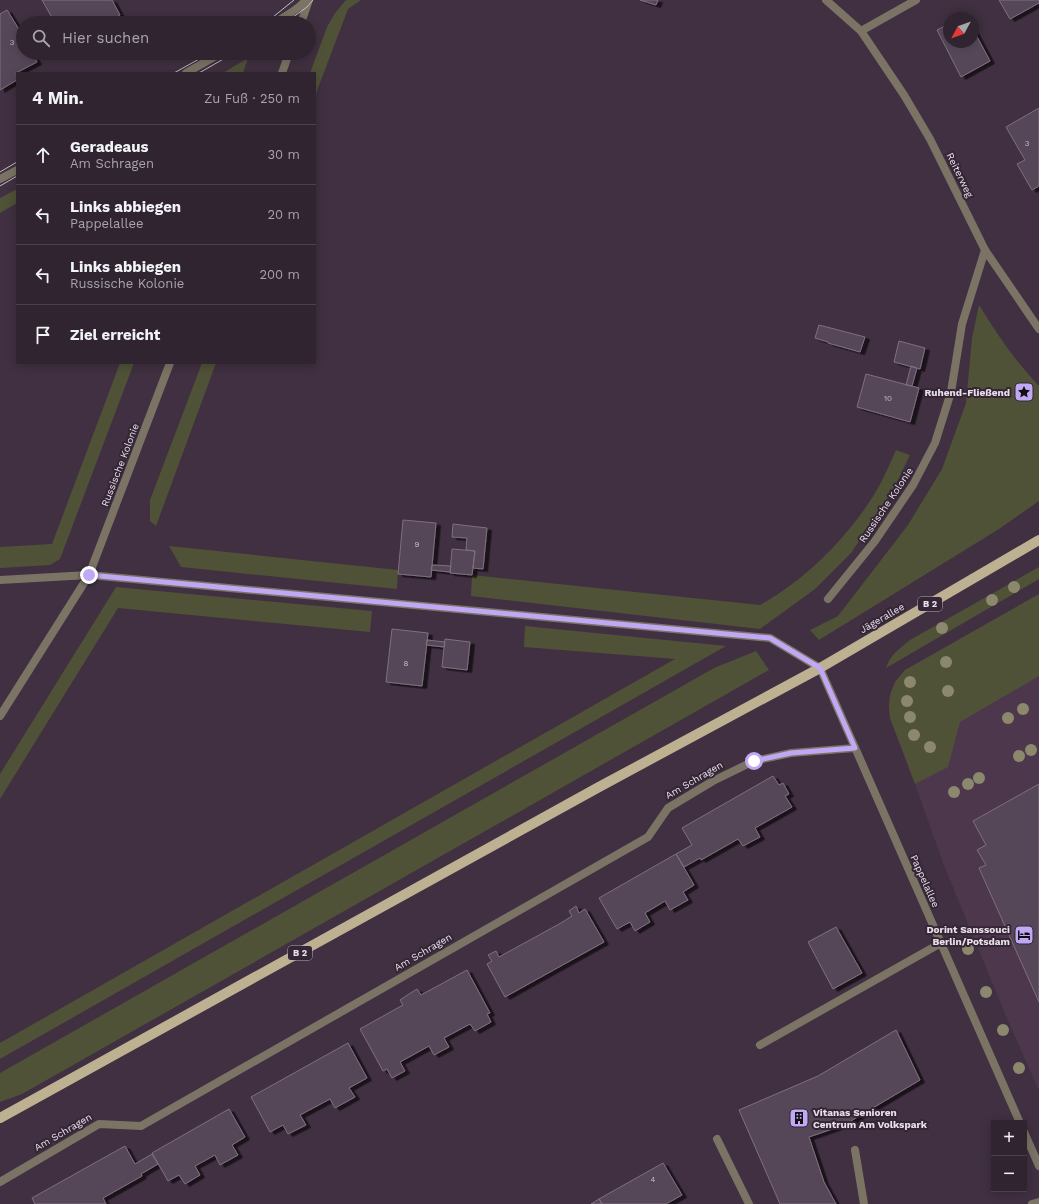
<!DOCTYPE html>
<html lang="de">
<head>
<meta charset="utf-8">
<style>
	:root { --surface:#302431; --page:#382c39; --text:#f1f3f6; --muted:#a8a4ab; --line:#4b414d }
	body { margin:0; font-family:"Work Sans",sans-serif; background:var(--page); color:var(--text) }
	.controls { position:absolute; right:12px; bottom:12px; display:grid; overflow:hidden; border-radius:0px; box-shadow:0 2px 10px #0003 }
	.controls button { width:36px; height:36px; display:grid; place-items:center; padding:0; border:0; border-bottom:1px solid var(--line); background:var(--surface); color:var(--text); font:20px sans-serif }
	.compass { position:absolute; left:943px; top:12px; width:36px; height:36px; border-radius:50%; background:var(--surface); box-shadow:0 2px 10px #0003; rotate:229deg }
	.stop { position:absolute; width:12px; height:12px; margin:-9px; border:3px solid #c0a8f4; border-radius:50%; background:#fff }
	.stop.end { background:#c0a8f4; border-color:#fff; box-shadow:0 1px 4px #0008 }
	.list { margin:0; padding:0; list-style:none }
	h2 { display:flex; justify-content:space-between; align-items:center; height:52px; margin:0; padding:0 16px; font-size:17px }
	h2 small { font-size:13px; font-weight:400; color:var(--muted) }
	.list li { display:grid; grid-template-columns:26px 1fr auto; gap:12px; align-items:center; box-sizing:border-box; height:60px; padding:0 16px; border-top:1px solid var(--line) }
	.list b { display:block; font-size:15px; white-space:nowrap }
	.list p { margin:0; font-size:13px; white-space:nowrap; color:var(--muted) }
	.list em { font-size:13px; font-style:normal; color:var(--muted) }
	.icon { flex:none; width:22px; height:22px; fill:none; stroke:currentColor; stroke-width:2; stroke-linecap:round; stroke-linejoin:round }
	.map { position:relative; flex:none; width:1039px; height:1204px; overflow:hidden }
	.search { position:absolute; background:var(--surface); box-shadow:0 2px 10px #0003; left:16px; top:16px; width:300px; height:44px; display:flex; align-items:center; gap:10px; box-sizing:border-box; padding:0 14px; border-radius:22px; color:var(--muted); font-size:15px }
	.panel { position:absolute; background:var(--surface); box-shadow:0 2px 10px #0003; left:16px; top:72px; width:300px; height:292px; border-radius:0px }
	.map>svg:first-child { display:block }
	.built { fill:#4c374d }
	.green { fill:#4f5237 }
	.building { fill:#564658; stroke:#806e81; filter:url(#shadow) }
	.lines { fill:none; stroke-linecap:round; stroke-linejoin:round }
	.service { stroke:#7b7465; stroke-width:8 }
	.minor { stroke:#7b7465; stroke-width:8 }
	.tertiary { stroke:#7b7465; stroke-width:8 }
	.primary { stroke:#beb192; stroke-width:10 }
	.tram { stroke:#c6bbc7; stroke-width:1 }
	.tree { fill:#8b886d }
	.route { stroke:#c0a8f4; stroke-width:5 }
	.labels { text-anchor:middle; dominant-baseline:central; stroke-width:4; stroke-linejoin:round; paint-order:stroke }
	.number-label { font-size:8px; fill:#c5bac6 }
	.shield { fill:#352636; stroke:#b4a8b5; stroke-width:1 }
	.shield-label { font-size:9px; font-weight:bold; fill:#eae0eb }
	.street-label { font-size:10px; fill:#eae0eb; stroke:#352636 }
	.poi-label { font-size:10px; font-weight:bold; fill:#eae0eb; stroke:#352636; text-anchor:end }
</style>
</head>
<body>
<div class="map">
<svg width="1039" height="1204" viewBox="0 0 1039 1204">
	<defs>
		<filter id="shadow"><feDropShadow dx="4.5" dy="2.5" stdDeviation="0" flood-color="#0009"/></filter>
	</defs>
	<rect width="100%" height="100%" fill="#403041"/>
	<!-- built -->
	<path class="built" d="M1039,594V1091L1006,1016L943,863L915,784L890,718L889,706L890,695L895,682L905,670Z"/>
	<!-- green -->
	<path class="green" d="M346,0H361L348,9L315,96V73H310L327,27L335,13Z
		M248,58L243,73H223Z
		M17,189V203L0,213V198Z
		M979,305C997,334 1015,361 1039,386V501L999,529L819,640L810,630L838,616L908,525L942,469L966,403L972,338Z
		M120,363H134L60,559L50,565L0,568V547L52,544Z
		M202,363H216L156,526L150,521V500Z
		M896,450L910,455L897,482L880,510L851,553L815,589L760,629L471,596L472,575L760,605C803,581 840,545 868,504C880,487 888,468 896,450Z
		M169,546L398,570L397,589L181,567Z
		M1039,567V579L886,668C890,655 900,648 910,640Z
		M116,587L372,611L370,632L118,608L0,799V774Z
		M1039,594V676L960,722L948,767L915,784L890,718L889,706L890,695L895,682L905,670Z
		M525,626L726,646L0,1059V1043L675,659L524,647Z
		M756,651L769,670L22,1094L0,1102V1073L714,668Z"/>
	<!-- building -->
	<path class="building" d="M42,0H112L120,15L106,23L105,22L103,23H55Z
		M640,0H658L656,5Z
		M999,0H1039V3L1010,19Z
		M7,10L20,31L23,29V53H32L37,62L16,73L17,80L0,90V14Z
		M949,24V42H973V29L990,61L961,77L937,30Z
		M1039,108V186L1032,190L1017,164L1025,160L1006,127Z
		M819,325L865,337L860,352L828,343V342L815,338Z
		M899,341L925,348L920,369L894,362Z
		M911,366L917,368L912,386L906,385Z
		M866,374L919,388L910,422L857,407Z
		M403,520L436,523L431,577L398,574Z
		M453,524L487,528L483,569L473,568L475,551L466,550L467,538L452,537Z
		M452,549L475,551L472,575L450,573Z
		M432,565L451,566L450,572L431,570Z
		M392,629L428,633L422,686L386,682Z
		M445,639L470,642L467,670L442,667Z
		M427,640L445,642L444,647L426,645Z
		M773,776L779,785L783,783L789,794L785,796L792,807L755,828L760,837L743,846L738,839L701,860L700,858L684,867L676,854L692,845L682,828Z
		M1039,784V1002L979,868L986,865L977,850L986,845L973,821Z
		M676,854L694,885L683,892L688,900L670,910L665,901L645,913L650,922L635,931L630,922L617,929L599,898Z
		M576,906L579,913L585,909L604,942L505,997L487,964L492,961L488,955L496,951L499,957L561,923L572,916L569,911Z
		M836,927L862,973L833,989L808,942Z
		M467,970L490,1013L487,1014L491,1022L475,1031L470,1024L444,1038L449,1047L434,1055L429,1046L400,1062L405,1071L392,1078L387,1069L383,1071L360,1029L403,1005L400,1000L409,994L417,989L421,995Z
		M896,1030L920,1080L844,1125L809,1137L824,1182L836,1204H780L739,1110L818,1076Z
		M348,1043L367,1078L349,1088L355,1097L335,1108L330,1099L300,1115L306,1125L288,1134L283,1125L270,1132L251,1097Z
		M229,1109L245,1137L232,1145L238,1155L220,1165L215,1155L195,1166L200,1175L185,1184L179,1175L168,1181L152,1153Z
		M125,1146L135,1164L152,1154L158,1164L141,1174L142,1176L103,1198L106,1204H35L32,1198Z
		M663,1163L682,1195L666,1204H602L599,1199Z
		M599,1199L602,1204H591Z"/>
	<g class="lines">
		<!-- service -->
		<path class="service" d="M861,31L916,0
			M760,1045L941,943
			M855,1150L864,1204"/>
		<!-- minor -->
		<path class="minor" d="M274,23C284,17 298,10 306,0
			M301,23L309,0
			M186,73L221,53
			M282,73L289,53
			M0,179L17,170
			M0,580L89,575L770,638L820,668
			M828,599L875,541L913,485L935,443L951,392L962,324L985,250
			M0,716L89,575L170,363
			M717,1139L749,1204
			M0,1182L99,1124L141,1126L648,837L668,808L713,781L754,761L791,753L855,748
			M1032,1204L1039,1202"/>
		<!-- tertiary -->
		<path class="tertiary" d="M826,0L861,31L904,95L930,139L985,250L1039,329
			M820,668L1020,1123
			M1024,1132L1039,1166"/>
		<!-- primary -->
		<path class="primary" d="M0,1118L599,787L820,668L1039,540"/>
		<!-- tram -->
		<path class="tram" d="M262,23L273,17L294,0
			M285,23L307,7L313,0
			M174,73L210,53
			M199,73L234,53
			M0,172L17,162
			M0,186L17,176"/>
	</g>
	<!-- trees -->
	<g class="tree">
		<circle cx="1014" cy="587" r="6"/>
		<circle cx="992" cy="600" r="6"/>
		<circle cx="942" cy="628" r="6"/>
		<circle cx="946" cy="662" r="6"/>
		<circle cx="910" cy="682" r="6"/>
		<circle cx="948" cy="691" r="6"/>
		<circle cx="907" cy="701" r="6"/>
		<circle cx="1023" cy="709" r="6"/>
		<circle cx="910" cy="717" r="6"/>
		<circle cx="1008" cy="718" r="6"/>
		<circle cx="914" cy="735" r="6"/>
		<circle cx="930" cy="747" r="6"/>
		<circle cx="1031" cy="750" r="6"/>
		<circle cx="1019" cy="756" r="6"/>
		<circle cx="979" cy="778" r="6"/>
		<circle cx="968" cy="784" r="6"/>
		<circle cx="954" cy="792" r="6"/>
		<circle cx="968" cy="949" r="6"/>
		<circle cx="986" cy="992" r="6"/>
		<circle cx="1003" cy="1030" r="6"/>
		<circle cx="1019" cy="1068" r="6"/>
	</g>
	<g class="lines">
		<!-- route -->
		<path class="route" d="M89,575L770,638L820,668L855,748L791,753L754,761"/>
	</g>
	<!-- icons -->
	<defs>
		<symbol id="sight-square" viewBox="-11 -11 22 22"><rect x="-9" y="-9" width="18" height="18" rx="4" fill="#c0a8f4" stroke="#352636"/><path d="M0-6L1.8-2.2L6-1.7L2.9 1.2L3.7 5.4L0 3.3L-3.7 5.4L-2.9 1.2L-6-1.7L-1.8-2.2Z" fill="#111"/></symbol>
		<symbol id="hotel-square" viewBox="-11 -11 22 22"><rect x="-9" y="-9" width="18" height="18" rx="4" fill="#c0a8f4" stroke="#352636"/><path d="M-6-4.5h1.5V1H6V5H4.5V3h-9V5H-6ZM-4 0a1.8 1.8 0 1 1 3.6 0ZM.5 0V-2.5h3Q6-2.5 6 0Z" fill="#111"/></symbol>
		<symbol id="building-square" viewBox="-11 -11 22 22"><rect x="-9" y="-9" width="18" height="18" rx="4" fill="#c0a8f4" stroke="#352636"/><path d="M-4-6H4V6H1V3H-1V6H-4ZM-2.5-4.3h1.7v1.8h-1.7ZM.8-4.3h1.7v1.8H.8ZM-2.5-1h1.7V.8h-1.7ZM.8-1h1.7V.8H.8Z" fill="#111"/></symbol>
	</defs>
	<g fill-rule="evenodd">
		<use href="#sight-square" x="1013" y="381" width="22" height="22"/>
		<use href="#hotel-square" x="1013" y="924" width="22" height="22"/>
		<use href="#building-square" x="788" y="1107" width="22" height="22"/>
	</g>
	<g class="labels">
		<!-- number labels -->
		<g class="number-label">
			<text x="12" y="42">3</text>
			<text x="1027" y="143">3</text>
			<text x="888" y="398">10</text>
			<text x="417" y="544">9</text>
			<text x="406" y="663">8</text>
			<text x="653" y="1179">4</text>
		</g>
		<!-- shield labels -->
		<g class="shield">
			<rect x="918" y="597" width="24" height="14" rx="3"/>
			<rect x="288" y="946" width="24" height="14" rx="3"/>
		</g>
		<g class="shield-label">
			<text x="930" y="604">B 2</text>
			<text x="300" y="953">B 2</text>
		</g>
		<!-- street labels -->
		<g class="street-label">
			<text transform="translate(960 175) rotate(64)">Reiterweg</text>
			<text transform="translate(120 465) rotate(-69)">Russische Kolonie</text>
			<text transform="translate(886 505) rotate(-56)">Russische Kolonie</text>
			<text transform="translate(882 618) rotate(-30)">Jägerallee</text>
			<text transform="translate(694 780) rotate(-30)">Am Schragen</text>
			<text transform="translate(925 881) rotate(66)">Pappelallee</text>
			<text transform="translate(423 952) rotate(-30)">Am Schragen</text>
			<text transform="translate(63 1132) rotate(-30)">Am Schragen</text>
		</g>
		<!-- poi labels -->
		<g class="poi-label">
			<text x="1010" y="392">Ruhend-Fließend</text>
			<text x="1010" y="929">Dorint Sanssouci<tspan x="1010" dy="12">Berlin/Potsdam</tspan></text>
			<text x="813" y="1112" text-anchor="start">Vitanas Senioren<tspan x="813" dy="12">Centrum Am Volkspark</tspan></text>
		</g>
	</g>
</svg>
<div class="controls">
<button>+</button>
<button>−</button>
</div>
<svg class="compass" viewBox="-18 -18 36 36"><path d="M0-13l5 13h-10z" fill="#e53935"/><path d="M0 13l5-13h-10z" fill="#a8a4ab"/></svg>
<div class="stop" style="left:754px;top:761px"></div>
<div class="stop end" style="left:89px;top:575px"></div>
<div class="search"><svg class="icon" aria-label="search" viewBox="0 0 24 24"><circle cx="10" cy="10" r="6"/><path d="M15 15l6 6"/></svg>Hier suchen</div>
<section class="panel">
<h2>4 Min.<small>Zu Fuß · 250 m</small></h2>
<ul class="list">
<li><svg class="icon" aria-label="ahead" viewBox="0 0 24 24"><path d="M12 20V5M6 11l6-6 6 6"/></svg><div><b>Geradeaus</b><p>Am Schragen</p></div><em>30 m</em></li>
<li><svg class="icon" aria-label="left" viewBox="0 0 24 24"><path d="M17 20v-9H6M10 6l-5 5 5 5"/></svg><div><b>Links abbiegen</b><p>Pappelallee</p></div><em>20 m</em></li>
<li><svg class="icon" aria-label="left" viewBox="0 0 24 24"><path d="M17 20v-9H6M10 6l-5 5 5 5"/></svg><div><b>Links abbiegen</b><p>Russische Kolonie</p></div><em>200 m</em></li>
<li><svg class="icon" aria-label="arrive" viewBox="0 0 24 24"><path d="M6 21V4h12l-3 4 3 4H6"/></svg><div><b>Ziel erreicht</b></div></li>
</ul>
</section>
</div>
</body>
</html>
